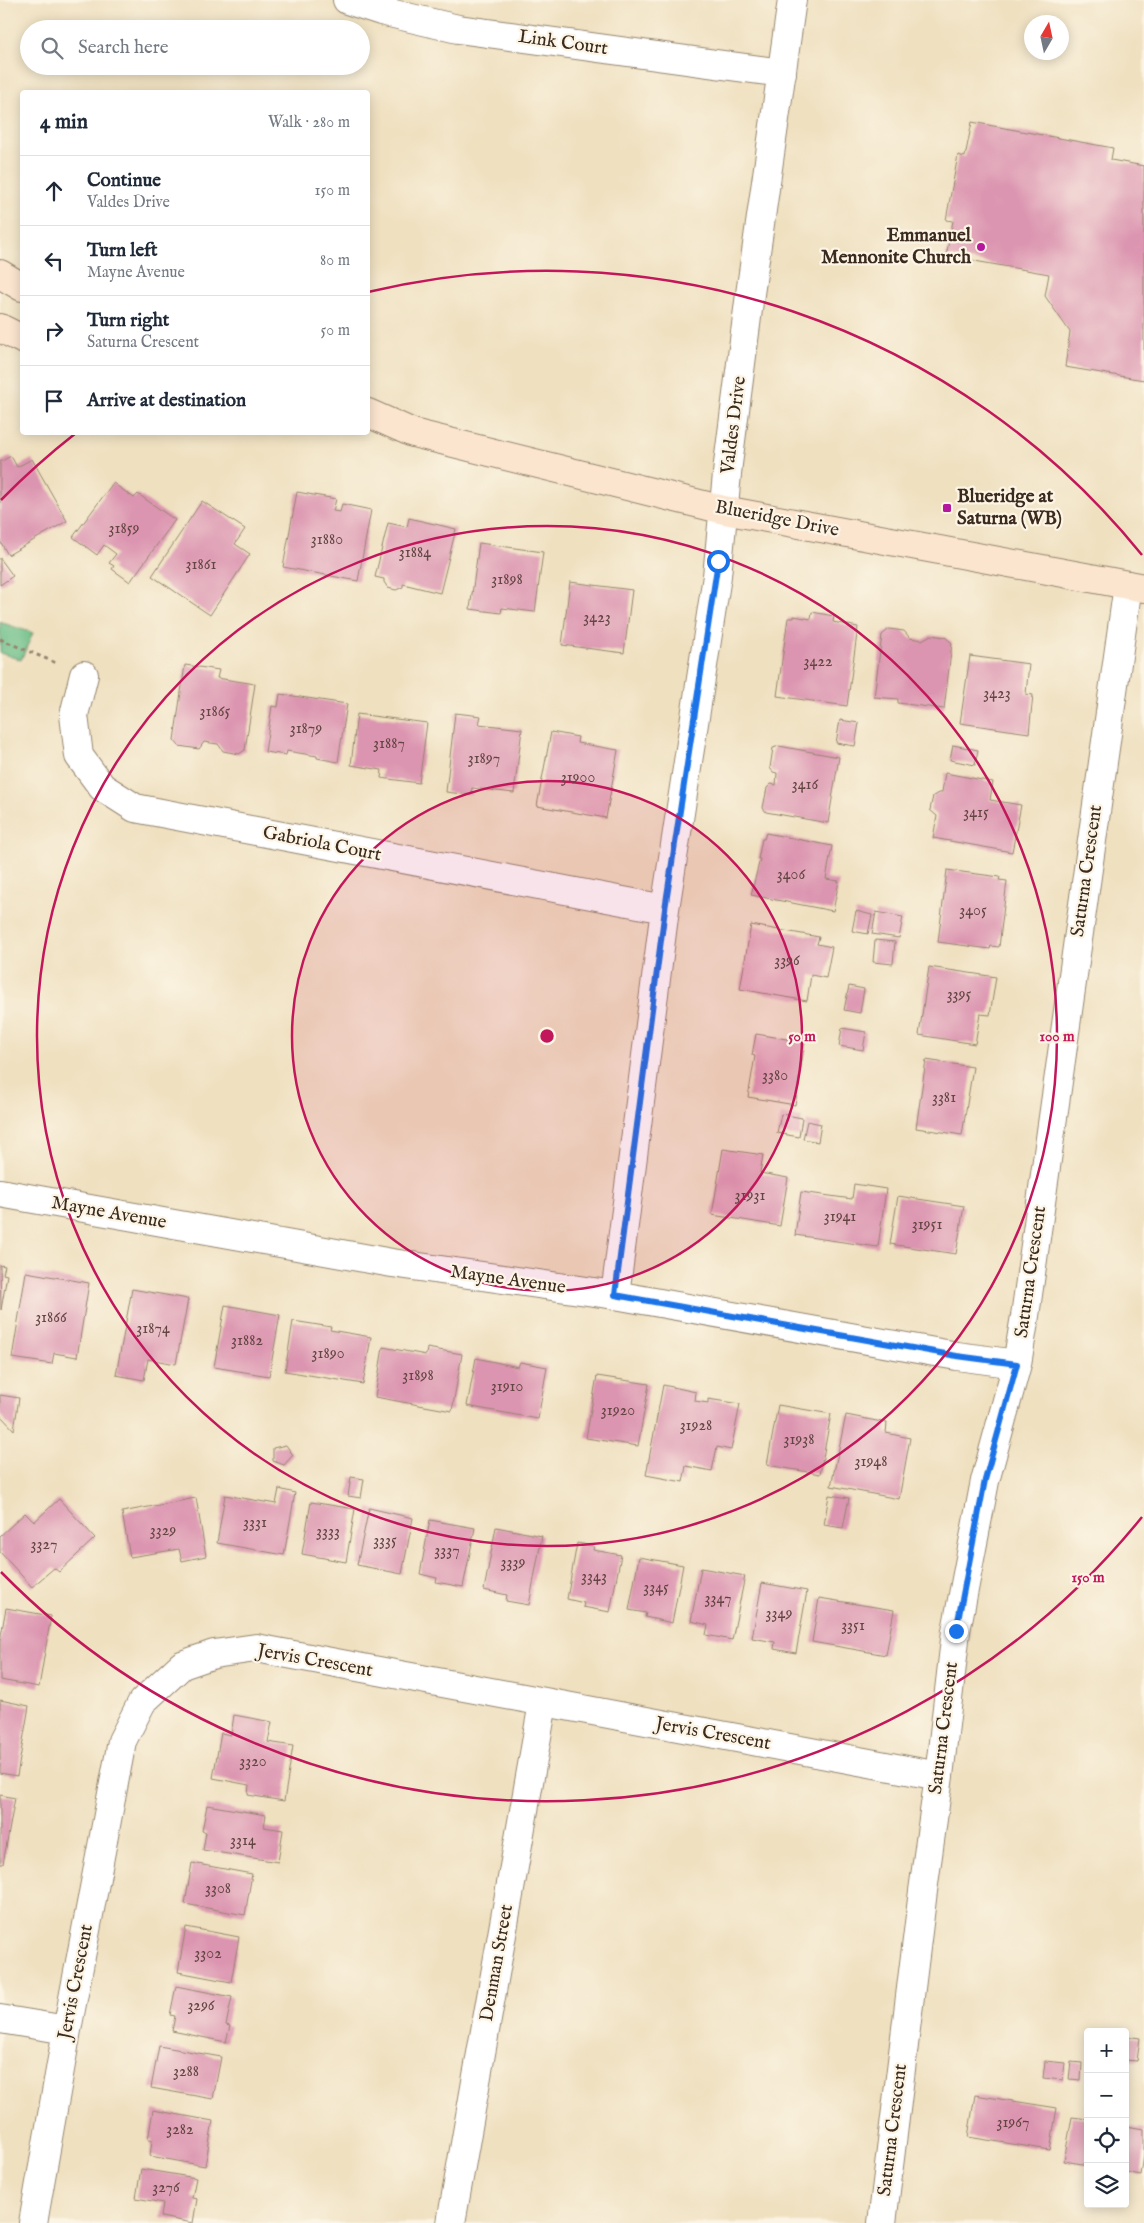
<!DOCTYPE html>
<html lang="en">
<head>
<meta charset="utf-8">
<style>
	:root { --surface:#fff; --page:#f2f2f3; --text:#1f2937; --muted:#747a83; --line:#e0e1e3 }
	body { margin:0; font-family:"IM FELL English",serif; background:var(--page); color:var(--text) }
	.controls { position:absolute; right:15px; bottom:15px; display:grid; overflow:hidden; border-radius:5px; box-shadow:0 2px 12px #0003 }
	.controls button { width:45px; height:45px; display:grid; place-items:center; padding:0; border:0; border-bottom:1px solid var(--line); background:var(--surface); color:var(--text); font:25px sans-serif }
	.compass { position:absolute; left:1024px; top:15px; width:45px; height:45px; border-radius:50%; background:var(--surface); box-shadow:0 2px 12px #0003; rotate:9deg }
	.stop { position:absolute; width:15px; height:15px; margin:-11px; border:4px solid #1a73e8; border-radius:50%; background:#fff }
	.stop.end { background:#1a73e8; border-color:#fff; box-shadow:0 1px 5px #0008 }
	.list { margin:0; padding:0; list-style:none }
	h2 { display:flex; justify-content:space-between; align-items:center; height:65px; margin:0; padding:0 20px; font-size:21px }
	h2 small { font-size:16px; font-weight:400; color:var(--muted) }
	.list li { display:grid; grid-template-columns:32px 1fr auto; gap:15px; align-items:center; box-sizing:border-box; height:70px; padding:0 20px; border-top:1px solid var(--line) }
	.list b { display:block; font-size:19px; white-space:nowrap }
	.list p { margin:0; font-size:16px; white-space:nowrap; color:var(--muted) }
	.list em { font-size:16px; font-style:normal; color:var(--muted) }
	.icon { flex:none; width:28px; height:28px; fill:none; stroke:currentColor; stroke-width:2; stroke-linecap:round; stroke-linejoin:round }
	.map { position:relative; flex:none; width:1144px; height:2223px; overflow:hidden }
	.search { position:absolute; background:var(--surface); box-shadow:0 2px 12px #0003; left:20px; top:20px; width:350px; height:55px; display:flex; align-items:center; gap:12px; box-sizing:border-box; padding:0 18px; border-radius:28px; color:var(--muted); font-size:19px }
	.panel { position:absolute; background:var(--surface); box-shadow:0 2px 12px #0003; left:20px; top:90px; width:350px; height:345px; border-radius:5px }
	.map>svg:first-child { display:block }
	.forest { fill:#6fbf8a; stroke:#557454 }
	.building { fill:#dc95b0 }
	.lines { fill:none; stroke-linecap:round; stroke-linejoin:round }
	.street-casing { stroke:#95856f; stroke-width:30 }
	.secondary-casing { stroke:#95856f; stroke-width:30 }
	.path { stroke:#95856f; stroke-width:3; stroke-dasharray:4 4; stroke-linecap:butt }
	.street { stroke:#fff; stroke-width:28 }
	.secondary { stroke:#fbe5cf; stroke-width:28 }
	.route { stroke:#1a73e8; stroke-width:6 }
	.ring { fill:none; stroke:#c2185b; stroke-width:2.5 }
	.poi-dot { fill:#b5179e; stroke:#fcf5e5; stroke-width:2 }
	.labels { text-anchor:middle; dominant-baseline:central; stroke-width:4.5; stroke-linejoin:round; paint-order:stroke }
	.number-label { font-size:16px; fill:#634542 }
	.street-label { font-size:19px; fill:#3b2a1e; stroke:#fcf5e5 }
	.poi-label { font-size:19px; font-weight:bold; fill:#3b2a1e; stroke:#fcf5e5; text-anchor:end }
	.centre { fill:#c2185b; stroke:#fcf5e5; stroke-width:2.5 }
	.ring-label { font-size:15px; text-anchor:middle; font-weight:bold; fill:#c2185b; stroke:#fcf5e5; stroke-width:4.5; stroke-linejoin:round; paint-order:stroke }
</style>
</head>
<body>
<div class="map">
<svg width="1144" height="2223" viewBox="0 0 1144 2223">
	<rect width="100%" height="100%" fill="#fcf5e5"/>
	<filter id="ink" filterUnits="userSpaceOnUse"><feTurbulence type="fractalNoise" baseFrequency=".02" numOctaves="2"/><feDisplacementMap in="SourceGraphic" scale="10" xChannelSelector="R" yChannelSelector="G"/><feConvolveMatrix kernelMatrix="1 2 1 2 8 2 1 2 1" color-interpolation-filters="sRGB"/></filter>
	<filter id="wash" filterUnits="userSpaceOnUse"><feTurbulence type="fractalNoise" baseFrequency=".0096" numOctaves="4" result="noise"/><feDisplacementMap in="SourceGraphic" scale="20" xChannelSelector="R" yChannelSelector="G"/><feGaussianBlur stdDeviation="1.12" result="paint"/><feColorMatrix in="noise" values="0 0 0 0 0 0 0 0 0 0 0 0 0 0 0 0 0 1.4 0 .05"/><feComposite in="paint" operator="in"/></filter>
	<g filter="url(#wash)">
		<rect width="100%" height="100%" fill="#efe0c0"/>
		<!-- forest -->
		<path class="forest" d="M0,622L33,633L21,660L0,653Z"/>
		<g id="blocks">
			<!-- building -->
			<path class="building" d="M972,122L1113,148L1111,160L1144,166V380L1065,367L1070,332L1045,296L1049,274L946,256L953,221L946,220L958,155L965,157Z
				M11,456L17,467L32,459L67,521L8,555L0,541V462Z
				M113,483L134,498L138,494L175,520L130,582L112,569L114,566L109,563L116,554L104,545L97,555L73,537Z
				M297,492L336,499L333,511L340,512L342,504L371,510L358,581L283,567Z
				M202,501L245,529L235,544L250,554L210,615L152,576Z
				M409,518L456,529L440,593L403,584V587L396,590L388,588L384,582V579L375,577L388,523L407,527Z
				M479,543L543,552L535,612L502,608L501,613L470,609Z
				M0,558L13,576L0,585Z
				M570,582L632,590L624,653L562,645Z
				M812,612L834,616L833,622L858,627L847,706L777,696L788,618H794V616L811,619Z
				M889,629L904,631L910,638L922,640L931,635L945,637L952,643L944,709L898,703V699L874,697L882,635Z
				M970,656L1029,664L1026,694L1033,695L1029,733L960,723Z
				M185,665L219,670L217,678L255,684L245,750L239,754L223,751L218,744L204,742L199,749L179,746L174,740Z
				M280,694L347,704L338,762L317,758V756L287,751L286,755L265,752L272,706L278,707Z
				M455,713L481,716L479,724L522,729L514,793L472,788L471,795L446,792Z
				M357,714L427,723L419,783L381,778L382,770L351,765Z
				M840,720L859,723L855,746L836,743Z
				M551,732L578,737L577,743L618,750L606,818L537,806Z
				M953,745L978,750L975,765L950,760Z
				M779,746L839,757L828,823L766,812L763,808L767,788L771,784L776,785L777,773L773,772L770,768L773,748Z
				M945,773L993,782L990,800L1021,805L1012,852L933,838L937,816L930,810L933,796L942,792Z
				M766,833L832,846L826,879L839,881L833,911L751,895L760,859H758L762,839H764Z
				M947,870L1000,877L999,880L1007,881L999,947L991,946L990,949L938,942Z
				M856,911L872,915L868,934L852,931Z
				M876,912L903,917L899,938L872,934Z
				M751,925L819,937L817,944L832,947L826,978L811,975L807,1001L740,989Z
				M875,940L895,942L893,964L873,962Z
				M929,967L996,977L990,1015L980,1014L975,1044L919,1035Z
				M849,986L864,989L860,1013L844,1010Z
				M842,1028L866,1032L863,1050L839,1046Z
				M756,1034L805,1042L795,1105L748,1097L755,1056L752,1055Z
				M926,1060L973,1067L962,1135L916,1128Z
				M781,1114L802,1118L799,1137L777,1133Z
				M807,1121L821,1124L818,1142L803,1139Z
				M723,1149L763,1155L760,1173L788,1178L780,1226L712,1215Z
				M854,1184L886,1189L878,1247L795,1235L801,1192L852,1199Z
				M898,1196L964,1206L956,1254L890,1244Z
				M0,1265L5,1266L3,1274L7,1275L1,1310Z
				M26,1272L89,1283L77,1357L54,1353L52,1364L12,1358Z
				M132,1289L188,1299L176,1364L148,1359L144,1380L116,1375Z
				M225,1305L280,1315L269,1376L214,1367Z
				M293,1321L331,1327L330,1330L371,1337L363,1384L285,1371Z
				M383,1347L426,1355L427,1348L462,1354L452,1411L375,1397Z
				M476,1358L518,1367L520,1362L547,1367L538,1419L467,1406Z
				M597,1376L649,1384L638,1446L586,1438Z
				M663,1385L696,1392L695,1401L708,1403V1399L740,1404L731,1450L717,1447L712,1471L686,1466L683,1482L646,1475Z
				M0,1395L19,1398L14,1430L0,1415Z
				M778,1405L831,1414L820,1474L767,1465Z
				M846,1415L887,1423L886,1433L910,1438L899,1499L831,1486Z
				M286,1445L293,1455L284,1465L273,1461V1448Z
				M351,1477L364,1479L361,1498L348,1496Z
				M279,1489L295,1493L284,1555L217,1543L225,1495L276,1504Z
				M829,1495L849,1498L843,1528L824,1525Z
				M196,1498L206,1556L182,1561L179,1549L130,1557L122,1512Z
				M59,1499L95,1538L59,1572L54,1568L32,1587L0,1552V1536L25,1513L34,1522Z
				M311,1502L355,1509L346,1562L302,1554Z
				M369,1508L413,1518L402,1574L357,1565Z
				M430,1520L475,1528L463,1587L436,1582L437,1578L420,1574Z
				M496,1527L542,1536L529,1605L506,1601L507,1595L484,1590Z
				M577,1543L594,1546L593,1550L621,1555L610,1612L583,1607L584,1603L567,1599Z
				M639,1557L683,1565L672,1623L645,1617L646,1613L629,1610Z
				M701,1568L745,1576L732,1640L706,1635L708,1625L691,1621Z
				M762,1583L807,1591L796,1653L774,1649L775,1642L752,1638Z
				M819,1598L894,1610L886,1655L812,1642Z
				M6,1608L51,1616L39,1687L0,1680V1641Z
				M0,1700L29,1706L17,1776L0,1773Z
				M234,1715L272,1722L268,1742L293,1746L284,1801L248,1795L249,1785L213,1778L221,1733L231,1735Z
				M0,1795L15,1798L3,1864H0Z
				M207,1805L266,1815L264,1827L283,1830L278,1862L203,1850L206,1832L202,1831Z
				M192,1863L252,1874L245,1915L185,1904Z
				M186,1927L239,1937L231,1982L178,1972Z
				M176,1986L232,1997L226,2025L230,2026L226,2042L172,2031L175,2016L170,2015Z
				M1125,2036L1140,2038L1137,2061L1125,2060Z
				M159,2046L221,2057L213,2099L151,2088Z
				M1045,2061L1065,2063L1063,2080L1043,2078Z
				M1071,2062L1082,2063L1081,2080L1069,2079Z
				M975,2095L1057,2108L1050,2150L968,2137Z
				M153,2110L213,2121L205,2166L150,2156L152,2140H148Z
				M1072,2117L1088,2119V2165L1064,2161Z
				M1125,2126L1144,2129V2155L1141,2175L1125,2172Z
				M141,2169L196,2178L192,2198L197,2199L193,2223L161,2217L163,2203L136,2198Z"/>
		</g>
	</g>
	<g filter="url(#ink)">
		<use href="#blocks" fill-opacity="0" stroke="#95856f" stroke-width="1"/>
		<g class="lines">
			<defs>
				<path id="street" d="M347,0L381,11L458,29L782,73
					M84,675L74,715L79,756L102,787L135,808L665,909
					M0,1193L392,1263L615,1295L957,1356L1017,1364
					M615,1295L665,909L717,576L728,464L750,294L792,0
					M0,2019L67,2030
					M33,2223L67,2030L122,1741L142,1702L182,1665L214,1654L256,1648L939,1776
					M451,2223L543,1703
					M882,2223L923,1891L939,1776L956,1631L985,1481L1017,1364L1025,1316L1128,585"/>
				<path id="secondary" d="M0,274L22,287
					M0,328L22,339
					M368,413L413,433L724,510L1144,588"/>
			</defs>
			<!-- street casing -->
			<use href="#street" class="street-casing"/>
			<!-- secondary casing -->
			<use href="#secondary" class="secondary-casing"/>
			<!-- path -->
			<path class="path" d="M0,639L56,663"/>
			<!-- street -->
			<use href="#street" class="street"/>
			<!-- secondary -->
			<use href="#secondary" class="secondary"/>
		</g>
	</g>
	<g class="lines" filter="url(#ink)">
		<!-- route -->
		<path class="route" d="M718,561L665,909L615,1295L957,1356L1017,1364L985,1480L956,1631"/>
	</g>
	<!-- distance rings -->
	<circle cx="547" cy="1036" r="255" fill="#c2185b" fill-opacity=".12"/>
	<g class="ring">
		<circle cx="547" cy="1036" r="255"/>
		<circle cx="547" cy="1036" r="510"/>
		<path d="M1142 1517A765 765 0 0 1 1 1572M1 500A765 765 0 0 1 76 433M368 292A765 765 0 0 1 1142 555"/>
	</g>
	<!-- markers -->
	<g class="poi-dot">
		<circle cx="981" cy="247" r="5"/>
		<rect x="942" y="503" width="10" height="10" rx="2.5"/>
	</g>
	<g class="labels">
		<!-- number labels -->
		<g class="number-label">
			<text x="124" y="529">31859</text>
			<text x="327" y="540">31880</text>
			<text x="415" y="553">31884</text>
			<text x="201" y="565">31861</text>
			<text x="507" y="580">31898</text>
			<text x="597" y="618">3423</text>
			<text x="818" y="662">3422</text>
			<text x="997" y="694">3423</text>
			<text x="215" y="712">31865</text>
			<text x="306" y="729">31879</text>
			<text x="389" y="744">31887</text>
			<text x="484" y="759">31897</text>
			<text x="578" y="778">31900</text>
			<text x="805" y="785">3416</text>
			<text x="976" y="813">3415</text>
			<text x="791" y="875">3406</text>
			<text x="973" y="911">3405</text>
			<text x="787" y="961">3396</text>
			<text x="959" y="995">3395</text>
			<text x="775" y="1076">3380</text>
			<text x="944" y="1098">3381</text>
			<text x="750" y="1196">31931</text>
			<text x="840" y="1217">31941</text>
			<text x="927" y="1225">31951</text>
			<text x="51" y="1318">31866</text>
			<text x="153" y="1329">31874</text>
			<text x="247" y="1341">31882</text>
			<text x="328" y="1354">31890</text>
			<text x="418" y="1376">31898</text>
			<text x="507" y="1387">31910</text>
			<text x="618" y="1411">31920</text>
			<text x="696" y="1426">31928</text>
			<text x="799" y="1440">31938</text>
			<text x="871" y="1462">31948</text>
			<text x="255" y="1523">3331</text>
			<text x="163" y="1531">3329</text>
			<text x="328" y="1532">3333</text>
			<text x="385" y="1541">3335</text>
			<text x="44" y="1545">3327</text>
			<text x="447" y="1551">3337</text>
			<text x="513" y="1563">3339</text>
			<text x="594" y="1577">3343</text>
			<text x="656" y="1588">3345</text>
			<text x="718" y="1599">3347</text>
			<text x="779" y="1614">3349</text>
			<text x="853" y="1626">3351</text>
			<text x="253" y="1762">3320</text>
			<text x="243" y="1841">3314</text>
			<text x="218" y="1889">3308</text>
			<text x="208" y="1954">3302</text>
			<text x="201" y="2006">3296</text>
			<text x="186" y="2072">3288</text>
			<text x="1013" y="2123">31967</text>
			<text x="180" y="2130">3282</text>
			<text x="166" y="2188">3276</text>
		</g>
		<!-- street labels -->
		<g class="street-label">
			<text transform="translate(563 43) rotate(8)">Link Court</text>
			<text transform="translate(734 425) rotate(-83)">Valdes Drive</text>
			<text transform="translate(777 519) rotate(11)">Blueridge Drive</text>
			<text transform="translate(322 844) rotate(11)">Gabriola Court</text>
			<text transform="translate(1087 871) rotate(-82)">Saturna Crescent</text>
			<text transform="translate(109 1213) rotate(10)">Mayne Avenue</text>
			<text transform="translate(1031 1272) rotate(-82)">Saturna Crescent</text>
			<text transform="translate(508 1280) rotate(8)">Mayne Avenue</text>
			<text transform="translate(315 1661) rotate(10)">Jervis Crescent</text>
			<text transform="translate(944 1728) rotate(-83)">Saturna Crescent</text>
			<text transform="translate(713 1734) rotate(10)">Jervis Crescent</text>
			<text transform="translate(497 1963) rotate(-80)">Denman Street</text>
			<text transform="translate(76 1982) rotate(-79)">Jervis Crescent</text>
			<text transform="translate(893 2130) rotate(-83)">Saturna Crescent</text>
		</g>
		<!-- poi labels -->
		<g class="poi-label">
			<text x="971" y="236">Emmanuel<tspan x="971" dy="22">Mennonite Church</tspan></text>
			<text x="957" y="497" text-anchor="start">Blueridge at<tspan x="957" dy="22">Saturna (WB)</tspan></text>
		</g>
	</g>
	<circle cx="547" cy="1036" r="8" class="centre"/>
	<g class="ring-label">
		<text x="802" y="1041">50 m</text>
		<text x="1057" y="1041">100 m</text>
		<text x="1088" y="1582">150 m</text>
	</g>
</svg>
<div class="controls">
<button>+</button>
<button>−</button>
<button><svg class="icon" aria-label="locate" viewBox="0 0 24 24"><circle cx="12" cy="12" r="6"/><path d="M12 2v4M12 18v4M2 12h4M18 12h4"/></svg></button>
<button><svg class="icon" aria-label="layers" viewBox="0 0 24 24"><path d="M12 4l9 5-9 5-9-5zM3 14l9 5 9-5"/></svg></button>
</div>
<svg class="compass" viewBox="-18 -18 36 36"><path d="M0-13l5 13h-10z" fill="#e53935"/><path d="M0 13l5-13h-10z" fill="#747a83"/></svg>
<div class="stop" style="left:718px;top:561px"></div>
<div class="stop end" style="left:956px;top:1631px"></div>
<div class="search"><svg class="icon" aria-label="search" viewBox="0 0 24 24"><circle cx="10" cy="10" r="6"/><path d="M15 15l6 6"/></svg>Search here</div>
<section class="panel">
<h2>4 min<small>Walk · 280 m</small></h2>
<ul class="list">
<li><svg class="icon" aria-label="ahead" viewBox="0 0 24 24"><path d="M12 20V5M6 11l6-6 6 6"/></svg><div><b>Continue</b><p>Valdes Drive</p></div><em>150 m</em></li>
<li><svg class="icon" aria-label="left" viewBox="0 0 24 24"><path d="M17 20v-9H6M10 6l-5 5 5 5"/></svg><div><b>Turn left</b><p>Mayne Avenue</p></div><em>80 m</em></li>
<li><svg class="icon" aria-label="right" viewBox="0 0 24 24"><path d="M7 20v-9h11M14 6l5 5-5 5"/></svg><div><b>Turn right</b><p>Saturna Crescent</p></div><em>50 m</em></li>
<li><svg class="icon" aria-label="arrive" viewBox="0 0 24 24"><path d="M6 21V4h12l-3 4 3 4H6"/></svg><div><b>Arrive at destination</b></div></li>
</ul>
</section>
</div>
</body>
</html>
